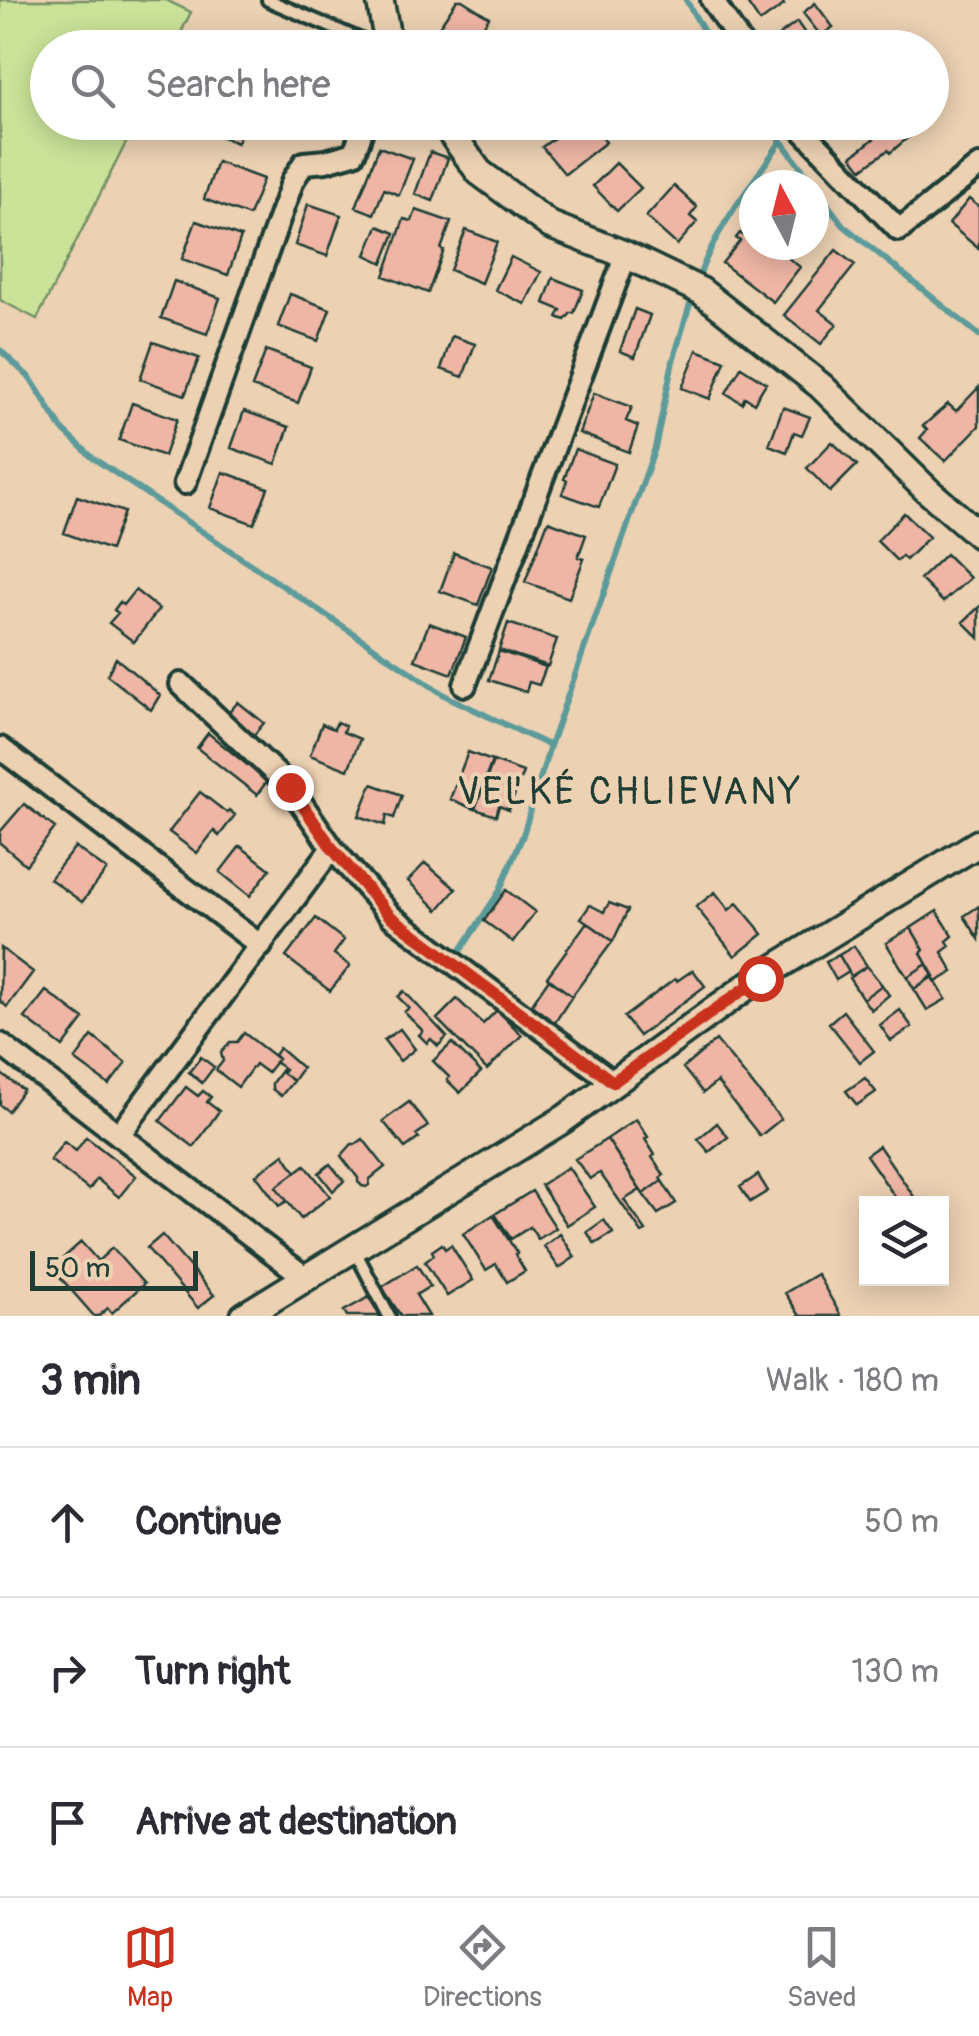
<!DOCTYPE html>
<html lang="en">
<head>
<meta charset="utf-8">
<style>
	:root { --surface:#fff; --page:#f7f7f7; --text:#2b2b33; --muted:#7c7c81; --line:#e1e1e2; --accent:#c8321e }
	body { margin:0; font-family:Pangolin,sans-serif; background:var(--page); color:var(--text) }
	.controls { position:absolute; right:30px; bottom:30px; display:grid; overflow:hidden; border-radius:0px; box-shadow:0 5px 25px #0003 }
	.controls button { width:90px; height:90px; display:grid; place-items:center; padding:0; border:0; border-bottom:2px solid var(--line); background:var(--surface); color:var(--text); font:50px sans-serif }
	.compass { position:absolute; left:739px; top:170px; width:90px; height:90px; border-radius:50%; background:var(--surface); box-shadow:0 5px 25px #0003; rotate:353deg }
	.scale { position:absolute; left:30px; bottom:25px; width:168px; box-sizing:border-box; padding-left:10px; border:5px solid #1f3d34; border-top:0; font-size:28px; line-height:35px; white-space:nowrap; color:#1f3d34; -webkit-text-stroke:8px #ecd1b3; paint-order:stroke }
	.stop { position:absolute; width:30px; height:30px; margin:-22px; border:8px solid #c8321e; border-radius:50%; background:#fff }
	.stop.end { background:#c8321e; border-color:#fff; box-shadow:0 2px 10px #0008 }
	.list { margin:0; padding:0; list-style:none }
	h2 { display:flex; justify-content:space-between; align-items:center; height:130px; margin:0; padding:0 40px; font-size:42px }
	h2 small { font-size:32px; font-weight:400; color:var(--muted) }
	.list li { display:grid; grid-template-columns:65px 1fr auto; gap:30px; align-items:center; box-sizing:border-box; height:150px; padding:0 40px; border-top:2px solid var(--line) }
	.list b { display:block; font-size:38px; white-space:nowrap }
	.list em { font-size:32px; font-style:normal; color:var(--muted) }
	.icon { flex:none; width:55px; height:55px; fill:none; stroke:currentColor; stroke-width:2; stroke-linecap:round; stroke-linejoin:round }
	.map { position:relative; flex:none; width:979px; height:1316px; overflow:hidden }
	.search { position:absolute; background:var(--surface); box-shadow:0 5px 25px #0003; left:30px; right:30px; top:30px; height:110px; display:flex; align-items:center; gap:25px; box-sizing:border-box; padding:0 35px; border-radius:55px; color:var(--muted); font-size:38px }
	.sheet { height:580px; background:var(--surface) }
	nav { display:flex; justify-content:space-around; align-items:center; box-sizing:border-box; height:140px; border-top:2px solid var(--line); background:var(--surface); font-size:28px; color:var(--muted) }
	nav a { display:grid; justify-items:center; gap:5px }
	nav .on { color:var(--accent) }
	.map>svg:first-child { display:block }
	.green { fill:#cae399; stroke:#749066; stroke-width:2.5 }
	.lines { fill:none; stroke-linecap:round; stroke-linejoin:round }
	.stream { stroke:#5d9b9a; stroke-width:6 }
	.building { fill:#efb6a5; stroke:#1f3d34; stroke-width:2.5 }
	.service-casing { stroke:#1f3d34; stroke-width:18 }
	.minor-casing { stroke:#1f3d34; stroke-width:28 }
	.tertiary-casing { stroke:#1f3d34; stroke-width:32 }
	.service { stroke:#ecd1b3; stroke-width:10 }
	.minor { stroke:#ecd1b3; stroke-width:20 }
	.tertiary { stroke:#ecd1b3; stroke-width:25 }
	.route { stroke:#c8321e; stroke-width:12 }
	.labels { text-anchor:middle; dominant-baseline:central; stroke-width:8; stroke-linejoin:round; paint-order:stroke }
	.quarter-label { font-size:38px; letter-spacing:2.5px; fill:#1f3d34; stroke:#ecd1b3 }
</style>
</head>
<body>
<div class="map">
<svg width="979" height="1316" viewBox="0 0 979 1316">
	<rect width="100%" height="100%" fill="#ecd1b3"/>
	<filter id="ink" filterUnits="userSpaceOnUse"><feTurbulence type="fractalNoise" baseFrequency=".01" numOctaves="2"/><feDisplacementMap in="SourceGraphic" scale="20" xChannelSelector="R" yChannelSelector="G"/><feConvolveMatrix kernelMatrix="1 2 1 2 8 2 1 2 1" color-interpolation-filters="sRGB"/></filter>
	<g filter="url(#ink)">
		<!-- green -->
		<path class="green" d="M0,0H166L191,12L174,47L48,48V122L136,123L37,319L0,300Z"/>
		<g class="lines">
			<!-- stream -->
			<path class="stream" d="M686,0L713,48
				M767,122L814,185
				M814,186L843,225L979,335
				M697,282C714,230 751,186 781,141
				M0,350L31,379L62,429L93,458L446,696L550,746
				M461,950L499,892L523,835L550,746L655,448L673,361L693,294"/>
		</g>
		<!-- building -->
		<path class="building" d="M457,0H462L489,17L482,28L486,31L475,48H463L464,44L455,36L451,40L437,30Z
			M745,0H781L784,5L760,22Z
			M815,3L833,27L821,36L803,13Z
			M797,22L815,48H773L769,43Z
			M538,31L553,48H521Z
			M207,122H245L237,143L204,129Z
			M575,122H589L606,142L565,174L542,147Z
			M895,122H915L919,128L890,153L888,150L862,169L852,156Z
			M379,147L413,159L399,195L384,189L374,214L356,207Z
			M430,152L448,158L433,201L415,194Z
			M217,162L263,179L249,216L204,199Z
			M616,163L641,188L617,211L593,186Z
			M674,186L697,207L690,216L697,222L677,245L646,217Z
			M969,199L979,207V249L949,224Z
			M308,204L341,215L327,256L295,245Z
			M416,210L451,222L441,249L444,250L428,293L384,276L404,219L412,221Z
			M196,221L241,237L228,275L182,259Z
			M378,226L395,233L383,263L366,255Z
			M749,229L754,232V245H771L800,267L773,302L722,263L740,241L736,238L740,233L744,236Z
			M466,230L497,242L481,283L450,270Z
			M836,250L855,265L819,310L837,324L821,344L784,315Z
			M511,257L541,272L525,304L495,290Z
			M553,278L583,290L574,313H571L565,320L557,317L561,310L544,303Z
			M174,281L220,298L207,334L161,318Z
			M290,294L330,309L318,341L278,326Z
			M635,309L650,315L635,357L620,351Z
			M452,336L475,344L463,377L441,369Z
			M153,342L199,358L185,395L140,379Z
			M266,350L311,367L298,403L252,387Z
			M697,350L725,361L710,399L682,388Z
			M741,367L766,383L754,403L745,397L742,403L726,393Z
			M979,387V426L945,461L920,438L927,430L923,426L948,404L956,411Z
			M594,393L632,407L626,421L638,426L629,452L579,433Z
			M132,403L177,419L164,456L119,440Z
			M783,407L810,417L802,435L794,432L787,452L769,445Z
			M244,411L289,427L276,464L231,448Z
			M832,442L857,465L830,492L807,468Z
			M575,449L615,464L599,507L562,494L567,480L564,479Z
			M223,472L268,488L254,524L210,508Z
			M77,496L124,512L110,550L64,533Z
			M904,513L929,537L906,560L902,556L897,561L877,541Z
			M548,521L586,535L578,557L584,559L569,598L525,582Z
			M454,553L492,567L478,605L440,591Z
			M946,554L970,578L943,602L920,579Z
			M135,590L159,609L134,642L109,623L118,613L114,610L120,602L123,605Z
			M979,607V638L963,622Z
			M429,623L466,637L452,674L415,660Z
			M508,623L557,639L548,666L499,650Z
			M499,651L546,667L539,685L529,682L526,692L489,680Z
			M116,658L160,695L151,710L107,675Z
			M238,702L264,723L252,737L226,716Z
			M337,722L345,726L343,732L360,739L348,770L310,755L322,724L334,729Z
			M208,733L267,781L257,795L197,748Z
			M468,752L492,761L474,809L450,799Z
			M493,761L523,772L509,810L499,806L496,816L475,809Z
			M372,784L402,795L394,818L387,815L385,825L359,816Z
			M200,792L227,813L229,810L235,815L219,836L214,831L197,853L169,832Z
			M24,804L55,828L26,865L0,843V832Z
			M240,846L270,869L250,896L220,872Z
			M75,847L107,870L82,902L50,879Z
			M425,863L456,889L438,910L408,881Z
			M506,890L535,912L513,942L484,921Z
			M715,892L729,910L737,903L763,934L735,956L696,907Z
			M609,903L628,910L613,941L581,918L590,905L604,912Z
			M979,906V939L964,916Z
			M937,911L953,936L947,941L950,946L942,952L953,972L936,982L921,953L924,950L911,928Z
			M316,918L344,940L334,954L350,966L330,991L286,957Z
			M587,922L613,941L572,996L547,977Z
			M911,928L924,950L921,953L927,964L907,977L886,943Z
			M854,946L867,966L851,976L839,955Z
			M1,948L33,972L7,1007L0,1001Z
			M839,955L849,972L836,980L826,962Z
			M927,964L934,976L914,989L907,977Z
			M867,966L882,985L863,999L849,978Z
			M693,970L705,986L639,1036L624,1017L675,979L677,981Z
			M932,976L946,999L927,1010L914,989Z
			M549,979L572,996L552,1027L529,1008Z
			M882,985L889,995L871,1010L863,999Z
			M46,991L84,1019L63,1047L25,1018Z
			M404,991L447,1037L438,1046L431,1039L427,1043L419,1035L423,1031L404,1012L409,1008L398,997Z
			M457,999L483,1024L497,1010L522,1035L487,1070L437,1019Z
			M900,1010L912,1027L891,1041L880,1025Z
			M843,1011L874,1051L860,1062L829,1023Z
			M400,1029L415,1049L400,1061L384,1040Z
			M244,1033L278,1059L267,1073L255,1064L238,1087L216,1070L223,1061L221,1053L230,1042H237Z
			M92,1036L126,1063L109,1085L75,1060Z
			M716,1040L781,1119L760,1136L717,1082L703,1093L683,1068Z
			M452,1043L481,1072L460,1093L447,1080L449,1077L433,1061Z
			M279,1048L302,1068L293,1081L282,1073L285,1069L275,1062L278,1059L274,1055Z
			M201,1057L214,1067L202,1083L189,1072Z
			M283,1068L285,1069L282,1073L293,1081L281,1096L272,1089V1083Z
			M0,1073L23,1090L8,1111L0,1105Z
			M865,1078L876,1092L857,1105L846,1091Z
			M186,1087L198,1096L203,1091L211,1097L207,1102L219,1111L194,1147L160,1121Z
			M409,1102L428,1126L416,1135L419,1138L405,1148L383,1121Z
			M636,1119L648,1137L645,1139L655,1155L652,1157L664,1175L660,1178L662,1181L643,1194L607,1139Z
			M717,1123L728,1137L709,1152L698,1139Z
			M86,1137L136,1176L119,1197L97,1179L89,1190L50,1160L64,1142L76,1151Z
			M363,1139L385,1167L370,1179L369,1185L366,1187L362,1186L358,1182V1178L341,1156L352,1144H356Z
			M607,1139L640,1190L624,1200L646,1231L642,1233L600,1173L590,1179L575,1159Z
			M879,1146L919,1204H900L866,1155Z
			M284,1154L296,1172L276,1187L287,1201L279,1206L256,1175Z
			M330,1164L344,1181L333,1191L319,1173Z
			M305,1165L330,1196L301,1219L276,1187Z
			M568,1167L595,1207L567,1225L541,1185Z
			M758,1175L768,1191L750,1202L740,1187Z
			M662,1181L676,1203L658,1214L643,1194Z
			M532,1191L556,1228L538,1239L530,1227L511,1239L495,1214Z
			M493,1215L517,1253L515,1254L525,1271L507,1282L496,1264L486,1270L463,1234Z
			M604,1220L613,1233L595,1244L587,1232Z
			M560,1234L575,1257L559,1268L544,1246Z
			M162,1235L214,1295L198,1308L147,1248Z
			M81,1242L98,1261L112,1248L144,1284L112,1313L108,1308L99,1316H94L52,1268Z
			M442,1244L445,1249L451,1245L473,1280L447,1296L425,1262L434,1255L432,1251Z
			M417,1265L430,1286L416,1295L429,1316H401L382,1287Z
			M817,1274L841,1316H800L785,1293Z
			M369,1297L380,1316H347L344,1311Z"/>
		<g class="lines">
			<defs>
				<path id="service" d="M268,0L380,48
					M355,1251L389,1316"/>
				<path id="minor" d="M712,0L744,48
					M795,122L899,230L979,166
					M185,483L293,180L304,163L326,161L354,153L365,122
					M181,684L290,787L332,848L391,916L613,1082
					M465,685L626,255
					M0,748L261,946
					M0,1044L306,1278
					M119,1135L332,848"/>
				<path id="tertiary" d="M380,0L389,48
					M443,122L479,172L550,225L626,255L701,291L821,386L927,490L979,535
					M244,1316L564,1119L760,977L979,843"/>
			</defs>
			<!-- service casing -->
			<use href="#service" class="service-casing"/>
			<!-- minor casing -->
			<use href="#minor" class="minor-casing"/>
			<!-- tertiary casing -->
			<use href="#tertiary" class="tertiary-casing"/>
			<!-- service -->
			<use href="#service" class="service"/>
			<!-- minor -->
			<use href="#minor" class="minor"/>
			<!-- tertiary -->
			<use href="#tertiary" class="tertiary"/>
		</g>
	</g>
	<g class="lines" filter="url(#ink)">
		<!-- route -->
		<path class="route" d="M290,787L332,848L390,916L613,1082L760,978"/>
	</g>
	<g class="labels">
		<!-- quarter labels -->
		<g class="quarter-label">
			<text x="630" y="792">VEĽKÉ CHLIEVANY</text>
		</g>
	</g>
</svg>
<div class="controls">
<button><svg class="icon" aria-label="layers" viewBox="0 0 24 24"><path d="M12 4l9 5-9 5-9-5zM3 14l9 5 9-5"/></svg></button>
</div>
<svg class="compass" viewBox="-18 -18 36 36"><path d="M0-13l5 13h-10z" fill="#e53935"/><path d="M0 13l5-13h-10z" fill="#7c7c81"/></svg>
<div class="scale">50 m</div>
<div class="stop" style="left:760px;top:978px"></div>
<div class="stop end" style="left:290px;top:787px"></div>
<div class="search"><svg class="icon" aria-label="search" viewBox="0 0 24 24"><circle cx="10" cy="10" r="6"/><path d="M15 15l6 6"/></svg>Search here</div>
</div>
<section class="sheet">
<h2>3 min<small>Walk · 180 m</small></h2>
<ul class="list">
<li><svg class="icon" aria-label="ahead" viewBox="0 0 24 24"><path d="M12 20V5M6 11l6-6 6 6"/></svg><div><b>Continue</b></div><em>50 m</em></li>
<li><svg class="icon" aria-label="right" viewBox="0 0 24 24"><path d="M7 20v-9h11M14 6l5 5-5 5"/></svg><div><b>Turn right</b></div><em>130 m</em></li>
<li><svg class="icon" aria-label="arrive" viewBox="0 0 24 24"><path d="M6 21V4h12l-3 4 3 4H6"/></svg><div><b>Arrive at destination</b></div></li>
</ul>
</section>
<nav>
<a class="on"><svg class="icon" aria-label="map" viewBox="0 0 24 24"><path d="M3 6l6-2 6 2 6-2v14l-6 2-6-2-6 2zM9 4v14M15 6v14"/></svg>Map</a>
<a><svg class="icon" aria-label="directions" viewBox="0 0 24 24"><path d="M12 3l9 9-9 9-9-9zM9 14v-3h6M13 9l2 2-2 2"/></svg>Directions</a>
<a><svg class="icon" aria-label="saved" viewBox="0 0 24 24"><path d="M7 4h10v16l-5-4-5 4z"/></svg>Saved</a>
</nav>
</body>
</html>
